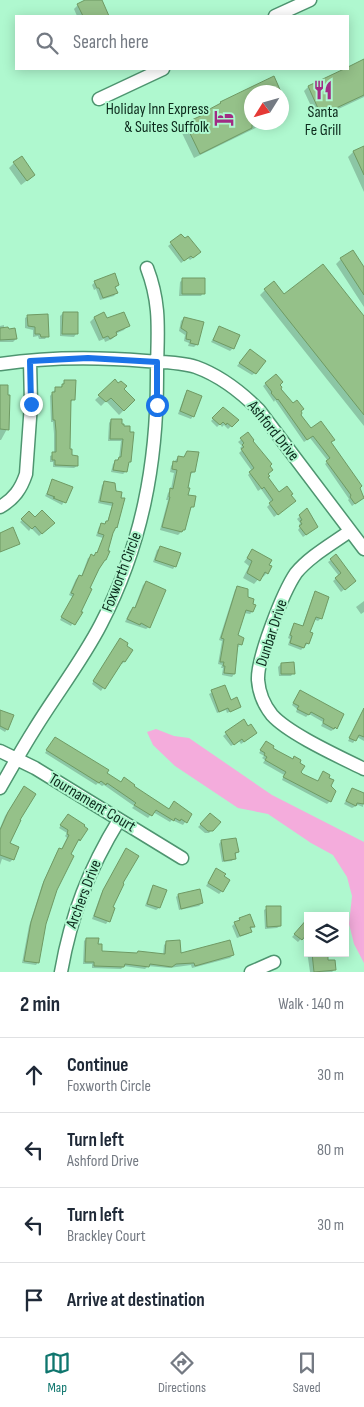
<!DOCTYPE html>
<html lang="en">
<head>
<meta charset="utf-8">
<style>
	:root { --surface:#fff; --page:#f6f6f7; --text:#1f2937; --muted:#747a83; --line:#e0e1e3; --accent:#0f766e }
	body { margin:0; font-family:"Sofia Sans Condensed",sans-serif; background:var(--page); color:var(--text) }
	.controls { position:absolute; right:15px; bottom:15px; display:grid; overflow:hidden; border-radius:0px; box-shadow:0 2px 12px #0003 }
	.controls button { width:45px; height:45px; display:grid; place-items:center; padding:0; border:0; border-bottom:1px solid var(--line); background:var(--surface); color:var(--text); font:25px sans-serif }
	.compass { position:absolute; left:244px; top:85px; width:45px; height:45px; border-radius:50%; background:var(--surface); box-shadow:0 2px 12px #0003; rotate:233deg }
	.stop { position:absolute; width:15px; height:15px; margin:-11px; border:4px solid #1a73e8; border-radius:50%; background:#fff }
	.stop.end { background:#1a73e8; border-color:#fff; box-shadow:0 1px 5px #0008 }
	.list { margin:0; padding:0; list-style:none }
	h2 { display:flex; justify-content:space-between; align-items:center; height:65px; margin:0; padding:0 20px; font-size:21px }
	h2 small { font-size:16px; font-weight:400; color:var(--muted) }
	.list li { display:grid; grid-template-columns:32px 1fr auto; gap:15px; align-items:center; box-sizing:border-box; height:75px; padding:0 20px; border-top:1px solid var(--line) }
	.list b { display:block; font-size:19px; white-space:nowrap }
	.list p { margin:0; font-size:16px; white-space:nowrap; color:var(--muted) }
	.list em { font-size:16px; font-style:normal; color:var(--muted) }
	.icon { flex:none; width:28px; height:28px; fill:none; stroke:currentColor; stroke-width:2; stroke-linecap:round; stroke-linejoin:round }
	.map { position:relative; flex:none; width:364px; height:972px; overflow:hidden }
	.search { position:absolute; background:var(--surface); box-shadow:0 2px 12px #0003; left:15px; right:15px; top:15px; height:55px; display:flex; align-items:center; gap:12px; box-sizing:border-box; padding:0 18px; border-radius:0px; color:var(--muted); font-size:19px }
	.sheet { height:365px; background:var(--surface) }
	nav { display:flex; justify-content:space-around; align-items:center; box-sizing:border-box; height:70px; border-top:1px solid var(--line); background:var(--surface); font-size:14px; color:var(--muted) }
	nav a { display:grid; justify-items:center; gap:2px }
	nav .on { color:var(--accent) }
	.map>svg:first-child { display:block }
	.water { fill:#f4acdc }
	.shadow { fill:#0003 }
	.building { fill:#95c189; stroke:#6f9a64 }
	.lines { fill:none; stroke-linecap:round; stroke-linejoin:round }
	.street-casing { stroke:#4e9570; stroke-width:15 }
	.street { stroke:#fff; stroke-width:12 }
	.route { stroke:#1a73e8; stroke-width:6 }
	.labels { text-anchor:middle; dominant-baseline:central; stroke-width:4; stroke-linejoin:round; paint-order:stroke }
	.poi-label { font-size:16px; fill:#0c2a1c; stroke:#aff8cf; text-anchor:end }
	.street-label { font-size:16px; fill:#0c2a1c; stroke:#aff8cf }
</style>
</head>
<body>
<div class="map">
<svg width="364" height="972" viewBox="0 0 364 972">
	<rect width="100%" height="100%" fill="#aff8cf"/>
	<!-- water -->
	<path class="water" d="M156,729L174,736L189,738L272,795L364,842V963L354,944L349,924L352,896L347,877L333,855L311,843L268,814L238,808L175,766L153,745L147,732Z"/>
	<!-- shadow -->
	<path class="shadow" d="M88,0H101L108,16H77L74,9L78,5Z
		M364,61V97L317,119L304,91L308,87Z
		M273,78L280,92H252V122H268L194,158L180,129L186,124L202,116L221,103Z
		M282,96L288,110L282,116Z
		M364,147V192L348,157L353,152Z
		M14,163L34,175L21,185L9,168Z
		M181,236L197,255L190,260L188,258L181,263L168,246Z
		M341,259L364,269V307L336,264Z
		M183,279L203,293L201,296H179L180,282Z
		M95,282L118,285L115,288L116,293L114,296L100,300L96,289L94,290L92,285Z
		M265,290L364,318V426L260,295Z
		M63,313L76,334L74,337L60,336V316Z
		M103,314L106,320L128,325L124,330L115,334L116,335L112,339L105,342L104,339L99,341L90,322L94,318Z
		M28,316L47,336L45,339H39L38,336L33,337V330L25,328V318Z
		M184,318L197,344L194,347L188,346L189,343L184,341L185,335L179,331L181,321Z
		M4,325V329L16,339L13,342H0V326Z
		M220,327L233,348L230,351L211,342Z
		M247,353L255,373L252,375L237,366Z
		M276,375L279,389L299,411V415L311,430L330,442L360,500L352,506L348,500L349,499L325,464L328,461L310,438L304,442L275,400L274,402L263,386Z
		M65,381L73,399L71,402L69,450L71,457L77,466L74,468L53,467V462H50V456L54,454V434L53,422H51L50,396L56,388H60Z
		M115,381L134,400L119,415L106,401L101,406L95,400Z
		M0,386L7,429L1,440H0Z
		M188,392L193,416L191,419L178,414L185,394Z
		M223,409L238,420L228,429L224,425L222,427L220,424L217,427L211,421Z
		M111,420H121L128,463L126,471L123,474L111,472L113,464L119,458L121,441H108L109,423Z
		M248,434L267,475V478L279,494L291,504L274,517L267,507L271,503L261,489L258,491L248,475L252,471L239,453L242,450L240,448L242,446L238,442Z
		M187,452L194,472L189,475L187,496L193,506L189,510L184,529L178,535L160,530L168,500H166L168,493L171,489L174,473L170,472L171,466L178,457L183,458Z
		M53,481L71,488L62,505L45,496Z
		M105,482L114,484L113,529L102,562L71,626L60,620L73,597L69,595L76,579L79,576L81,577L88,558L97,553L103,538L96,536L99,527L107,523L112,506L98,503L102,485Z
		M307,510L314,529L303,537L298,530L300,527L299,525L300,523L297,519Z
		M29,513L35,518L51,526L39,536L31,528L29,531L20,522Z
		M160,548L175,566L173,569L153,562L157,550Z
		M253,550L267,565V573L263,577L261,576L254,584L243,578L249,566L244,562Z
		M331,560L352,583L341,592L333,581L339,576L328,562Z
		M146,582L149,627L146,629L125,622L130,611L134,609L143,585Z
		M238,587L246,597L252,612L250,614L244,613L232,643L240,646L237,647L234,674L232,677L222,675L223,668H221L222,665L218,664L222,641L219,640L235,590Z
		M315,593L321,618L318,621L313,619L309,632L308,643L301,650L288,645L290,639L288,638L292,627L294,624L302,627L313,596Z
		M364,601V612L361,614L356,607Z
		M117,643L131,650L124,662L122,664L120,663L101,691L92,684Z
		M281,664L293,673L291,676H279L278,667Z
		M224,686L230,702L240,707L227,713L226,710L217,713L209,694Z
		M298,694L336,728L331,731L321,726L323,722L309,714L306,717L296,712L297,709L292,705Z
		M0,712L7,729L5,732L0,729Z
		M360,719L364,721V741L357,737L353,743L348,741Z
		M243,721L253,736L241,744L239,741L231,746L223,736Z
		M55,738L120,783L132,787L169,810L191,814L183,825L172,820L170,822L153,812L148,818L132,808L134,806L104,785L102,786L98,783L96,785L45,753Z
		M266,743L303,775L329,787L330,801L327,804L282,780L284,775L263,763L265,760L262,758L264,756L259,753Z
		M24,788L18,820L8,844L13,859L10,862L2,859L0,865V828L5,816Z
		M350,793H364L363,807L358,805L352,808L344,804Z
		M68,815L79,840L76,842L56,890L45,924L38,962L36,965L22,963L29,926L42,885L57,852L60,849L61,850L67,838L65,836L67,833L59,828Z
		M210,815L219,822L209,833H205L198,827Z
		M221,841L237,852L232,861L222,862L219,844Z
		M126,850L121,884L111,908L108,921L106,924L92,919L101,894Z
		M214,872L222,891L219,894L206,886Z
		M154,886L165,891L159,908L156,910L145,906L151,889Z
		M178,895L202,903L199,906L179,910L176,897Z
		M267,908L280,926L277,928L265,929L264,910Z
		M240,919L254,927L250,929L251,931L248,934L237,938L232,926Z
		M304,924L308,931L298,942L292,937Z
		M86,939L97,945L101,952L163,955L164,945L167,942L180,955H233L230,958L192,968L191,965L169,968L148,966L145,969L124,966L121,969L92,968V964H83L84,941Z
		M307,951L308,953H326L327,962L335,969L332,972H310Z"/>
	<!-- building -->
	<path class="building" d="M85,0H102L109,16H83L77,4Z
		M364,59V95L321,115L308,86L344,69H348V67Z
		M274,76L281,92H252V128L200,154L185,123L207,113L206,111L221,103L220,102Z
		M364,146V175L353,151Z
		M22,156L35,175L27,181L13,162Z
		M181,234L185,238L188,236L201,252L193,258L191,256L184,261L170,242Z
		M353,250L364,267V295L340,258Z
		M323,264L364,316V415L264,289L274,281L284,294Z
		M115,273L119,285L115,287L118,293L103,298L99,288H97L94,281Z
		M182,278H205V294H182Z
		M63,312H78V334H62Z
		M104,312L107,318L124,312L130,326L116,332L117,335L110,339L108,336L103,338L94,317Z
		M48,314L49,337H41L40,334H35V327L28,326L27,315Z
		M184,317L204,322L198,345L190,343L191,340L186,339L187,332L181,328Z
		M219,326L240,335L234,349L213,340Z
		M8,327L9,329L15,328L17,339L0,340V328Z
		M250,349L266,361L256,374L239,363Z
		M276,374L283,382L280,385L282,387L281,389L293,403L297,400L304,409L301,411L302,413L301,415L311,428L321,421L335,440L331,442L362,486L360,488L364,498L355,504L350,497L351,495L326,461L330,458L313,436L307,440L278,399L277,400L271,393L272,392L265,383Z
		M115,379L118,383L121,381L127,386L124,389L135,400L124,411L111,398L106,402L98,395Z
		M64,380H76L75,400H71L70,449H72V455L78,456V466L55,465V460H52V452H56V431L55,420H53L52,392H55V387H62V384H64Z
		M0,385H8V395H10L9,430L0,429Z
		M187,390L202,396L194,417L180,411Z
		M223,407L239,420L232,427L227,423L226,425L223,422L220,425L212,418Z
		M111,419H122V424H124V426H130V432H134L131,462H129L127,472L113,470L115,460H118L119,457H121L123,439H110Z
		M248,432L254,440L253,441L272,464L270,466L273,470L268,474L270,476L268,477L279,492L287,486L293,494L291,495L296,501L278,515L269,503L273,500L264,487L262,489L249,472L254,468L241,449L244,447L242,445L244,443L240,438Z
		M187,451L199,452L195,472H191L188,488H190L188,495L196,496L194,507H191L185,530H183L182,532L162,527L170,497H169L170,488L173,489L177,470L172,469L173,461L177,462L178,456L184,457Z
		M52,479L73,487L66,503L53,498L55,497L47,494Z
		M104,481L115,483L116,491L122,492L121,498H125L117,528L116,527L113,533L108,551H110L106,560H105L99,569L90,588L92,589L81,612H83L75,625L61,617L74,594L71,593L79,575L82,576L91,554L94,556L96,552L97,553L104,535L98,533L101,523L105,524L106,521H108L113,503L100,501Z
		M307,508L318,527L306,535L299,526L302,524L300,521L302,520L299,515Z
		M42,510L55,523L42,534L35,526L32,529L21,519L29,511L35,517Z
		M13,527L20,544L0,552V533Z
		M160,546L181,553L176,567L155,560Z
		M252,549L272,560L269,565L272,566L268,574L265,572L260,581L247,573L252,561L247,558Z
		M336,554L356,581L345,590L335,578L341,573L330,559Z
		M146,581L166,590L150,628L141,623L140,625L127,619L133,607L135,608Z
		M237,586L248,589V597L254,599L253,604L256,605L253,612L246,610L238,635L244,638L242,645L238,644L235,674L224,673L225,666H223L224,662H220L224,639L221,638Z
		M315,591L329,597L322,619L316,617L310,632L313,633L309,644L306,643L304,648L290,643L292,636L290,635L294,623L303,626Z
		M120,638L128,643L127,646L133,650L125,662L123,661L105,689L93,681Z
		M294,662L295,674H281V663Z
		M225,685L231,700L237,697L241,707L230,712L228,708L219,712L211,690Z
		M300,690L344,714L337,729L335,727L334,729L323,723L324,719L311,712L309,715L297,709L299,706L293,703Z
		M364,708V737L359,735L356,741L349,738Z
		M0,710L14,715L8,730L0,726Z
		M244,719L248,726L251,724L257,733L244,742L242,739L234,745L225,732Z
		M55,737L109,770L107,773L121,782L124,777L135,785L134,786L169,809L174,801L192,814L187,823L181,819L180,821L175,818L174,821L156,810L152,816L134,805L136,803L107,783L106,785L101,781L99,783L46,750Z
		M266,741L274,746L273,748L278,751L293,759L294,756L301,760L300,763L305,766L301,772L303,774L318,781L323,771L330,775L329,778L334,780L331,786L336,791L331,802L283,777L286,772L265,760L267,757L264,755L265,753L260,750Z
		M24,786L36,794L20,820H21L10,843L19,847L14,860L0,855V830L8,812Z
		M352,788L364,793V804L357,803L356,806L346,801Z
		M210,813L221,822L213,831H208L200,824Z
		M68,814L85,825L84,826L88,829L80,841L79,839L71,854L74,856L57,890L46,924L39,963L24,961L31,922L44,881L59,848L62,849L69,835L67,834L68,830L60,825Z
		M236,838L239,852L235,853L236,859L224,861L221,840Z
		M126,848L139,856L123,883L124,884L113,907L115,908L110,922L94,916L103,890Z
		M216,868L226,874L224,876L230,880L223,892L208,883Z
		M153,885L167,890L160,908L147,904Z
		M200,889L203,903L181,909L178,894Z
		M266,906H281V926L267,927Z
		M250,914L255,927H250L252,932L240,936L234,922L240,920L239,918Z
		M308,918V933L302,940L294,934Z
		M86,938H99L98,944H102V951L137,953L138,951L165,954L166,941L180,940L181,953L230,940L234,955L195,966L194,963L176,964L172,967L150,964L149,967L125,964L124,967L94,966V962H85Z
		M312,953H328V960H335L336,970L314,972Z"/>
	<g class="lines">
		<defs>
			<path id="street" d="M275,16L310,0
				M99,99L163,69
				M0,364C48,357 98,357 146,361C162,362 181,362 196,367C221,376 240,391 259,410L364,549
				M0,507C14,499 21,489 26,474L31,404L30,361
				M350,531C332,544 310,556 296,573C283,592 257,658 258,680C259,693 264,705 272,715C289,734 340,757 364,769
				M0,751L35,768L182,858
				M0,788C11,769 22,749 34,730C56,694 82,661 101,624C142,545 157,464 157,376C157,335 162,307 147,268
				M61,972C71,915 89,869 119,820
				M251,972L274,962"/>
		</defs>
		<!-- street casing -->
		<use href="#street" class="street-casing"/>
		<!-- street -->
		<use href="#street" class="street"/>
	</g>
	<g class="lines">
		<!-- route -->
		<path class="route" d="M31,404L30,361L88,358L157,362V405"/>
	</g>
	<!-- icons -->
	<defs>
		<symbol id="restaurant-bare" viewBox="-9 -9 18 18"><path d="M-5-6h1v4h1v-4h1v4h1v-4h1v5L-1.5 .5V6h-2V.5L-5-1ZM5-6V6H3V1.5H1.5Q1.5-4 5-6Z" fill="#a12b84" stroke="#aff8cf" stroke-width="2.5" paint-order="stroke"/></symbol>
		<symbol id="hotel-bare" viewBox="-9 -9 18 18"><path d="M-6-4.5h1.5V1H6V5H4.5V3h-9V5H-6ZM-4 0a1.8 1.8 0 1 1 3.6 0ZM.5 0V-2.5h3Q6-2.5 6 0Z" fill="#a12b84" stroke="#aff8cf" stroke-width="2.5" paint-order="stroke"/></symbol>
	</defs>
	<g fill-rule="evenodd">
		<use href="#restaurant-bare" x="309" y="76" width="28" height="28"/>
		<use href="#hotel-bare" x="210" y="104" width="28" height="28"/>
	</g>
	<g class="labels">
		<!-- poi labels -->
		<g class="poi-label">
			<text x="209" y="109">Holiday Inn Express<tspan x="209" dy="18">&amp; Suites Suffolk</tspan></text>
			<text x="323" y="112" text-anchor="middle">Santa<tspan x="323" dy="18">Fe Grill</tspan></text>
		</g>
		<!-- street labels -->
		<g class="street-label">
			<text transform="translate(273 431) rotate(51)">Ashford Drive</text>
			<text transform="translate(122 572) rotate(-69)">Foxworth Circle</text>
			<text transform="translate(272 633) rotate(-72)">Dunbar Drive</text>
			<text transform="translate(92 803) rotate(31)">Tournament Court</text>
			<text transform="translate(84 894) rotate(-69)">Archers Drive</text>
		</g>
	</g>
</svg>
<div class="controls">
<button><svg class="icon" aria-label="layers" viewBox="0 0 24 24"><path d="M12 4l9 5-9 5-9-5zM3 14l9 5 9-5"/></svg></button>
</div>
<svg class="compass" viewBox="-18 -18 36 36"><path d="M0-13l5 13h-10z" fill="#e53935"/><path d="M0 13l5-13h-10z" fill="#747a83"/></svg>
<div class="stop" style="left:157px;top:405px"></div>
<div class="stop end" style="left:31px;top:404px"></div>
<div class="search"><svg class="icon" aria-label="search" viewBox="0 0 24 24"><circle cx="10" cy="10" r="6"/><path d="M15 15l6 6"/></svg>Search here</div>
</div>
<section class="sheet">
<h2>2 min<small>Walk · 140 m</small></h2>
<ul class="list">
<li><svg class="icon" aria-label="ahead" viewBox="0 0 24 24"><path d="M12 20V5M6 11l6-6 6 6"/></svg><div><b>Continue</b><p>Foxworth Circle</p></div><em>30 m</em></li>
<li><svg class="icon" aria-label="left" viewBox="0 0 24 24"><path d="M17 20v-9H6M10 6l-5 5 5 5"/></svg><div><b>Turn left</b><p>Ashford Drive</p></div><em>80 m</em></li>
<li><svg class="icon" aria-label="left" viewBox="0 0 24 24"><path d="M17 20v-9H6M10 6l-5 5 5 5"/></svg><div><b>Turn left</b><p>Brackley Court</p></div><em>30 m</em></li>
<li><svg class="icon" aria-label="arrive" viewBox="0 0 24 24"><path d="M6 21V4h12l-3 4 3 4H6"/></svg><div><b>Arrive at destination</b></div></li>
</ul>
</section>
<nav>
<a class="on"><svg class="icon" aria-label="map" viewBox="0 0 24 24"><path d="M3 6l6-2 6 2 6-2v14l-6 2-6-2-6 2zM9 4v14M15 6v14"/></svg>Map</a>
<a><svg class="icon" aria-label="directions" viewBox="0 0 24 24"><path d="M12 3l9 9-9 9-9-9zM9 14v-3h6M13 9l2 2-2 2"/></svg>Directions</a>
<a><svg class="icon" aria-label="saved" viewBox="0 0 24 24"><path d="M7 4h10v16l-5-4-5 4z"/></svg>Saved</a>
</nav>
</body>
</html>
